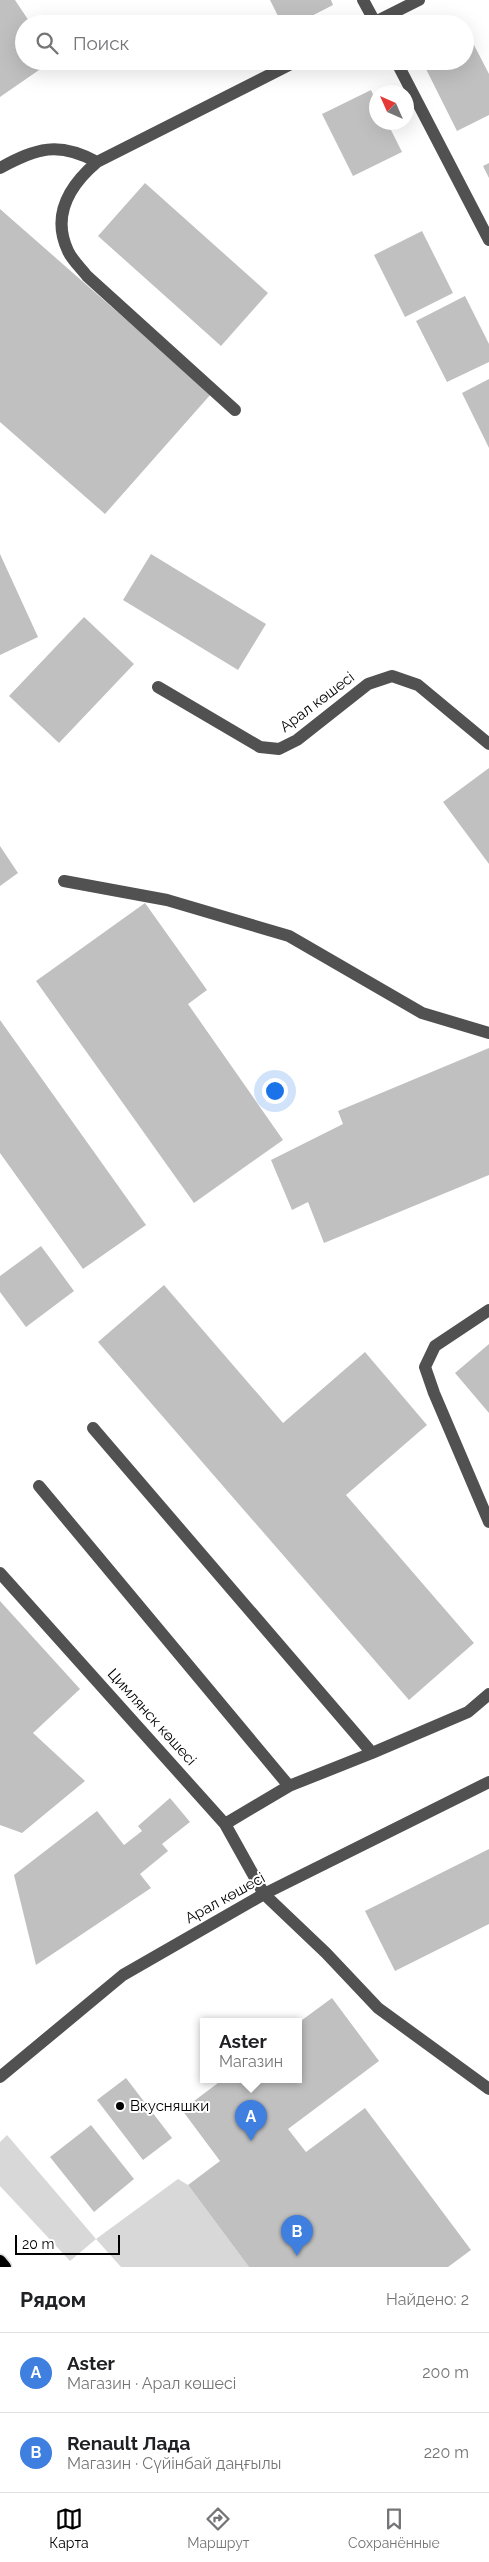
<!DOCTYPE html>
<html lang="ru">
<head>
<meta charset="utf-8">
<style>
	:root { --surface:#fff; --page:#f6f6f6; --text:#202124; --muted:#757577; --line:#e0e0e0; --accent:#000 }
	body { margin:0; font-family:Raleway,sans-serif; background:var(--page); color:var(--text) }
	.compass { position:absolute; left:369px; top:85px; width:45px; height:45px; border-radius:50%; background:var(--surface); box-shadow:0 5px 20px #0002; rotate:315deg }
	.scale { position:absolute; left:15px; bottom:12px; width:105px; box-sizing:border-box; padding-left:5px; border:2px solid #000; border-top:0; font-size:14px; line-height:18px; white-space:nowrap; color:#000; -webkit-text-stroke:4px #fff; paint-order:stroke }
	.you { position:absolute; left:274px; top:1090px; width:18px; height:18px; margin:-12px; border:4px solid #fff; border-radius:50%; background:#1a73e8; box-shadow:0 0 0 8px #1a73e833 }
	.badge { display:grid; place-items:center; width:32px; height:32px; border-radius:50%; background:var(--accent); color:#fff; font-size:16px; font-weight:700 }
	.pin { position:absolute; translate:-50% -41px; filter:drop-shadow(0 1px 2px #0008) }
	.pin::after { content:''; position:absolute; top:26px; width:18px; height:15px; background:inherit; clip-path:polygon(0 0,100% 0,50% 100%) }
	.popup { position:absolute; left:200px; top:2018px; width:102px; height:65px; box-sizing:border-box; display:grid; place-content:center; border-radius:0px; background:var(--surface); filter:drop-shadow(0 1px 4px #0005); font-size:16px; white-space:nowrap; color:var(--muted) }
	.popup b { font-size:19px; color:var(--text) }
	.popup::after { content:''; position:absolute; left:50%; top:100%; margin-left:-10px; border:10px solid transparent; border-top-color:var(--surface) }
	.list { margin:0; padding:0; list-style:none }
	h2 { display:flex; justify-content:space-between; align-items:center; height:65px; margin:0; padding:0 20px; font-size:21px }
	h2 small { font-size:16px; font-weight:400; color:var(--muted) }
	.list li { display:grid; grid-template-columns:32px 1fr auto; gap:15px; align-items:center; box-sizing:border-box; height:80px; padding:0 20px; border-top:1px solid var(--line) }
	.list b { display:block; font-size:19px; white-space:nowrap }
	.list p { margin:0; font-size:16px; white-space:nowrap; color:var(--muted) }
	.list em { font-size:16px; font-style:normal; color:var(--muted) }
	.icon { flex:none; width:28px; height:28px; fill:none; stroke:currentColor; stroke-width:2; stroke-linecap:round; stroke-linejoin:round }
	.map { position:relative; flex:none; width:489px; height:2267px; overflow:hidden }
	.search { position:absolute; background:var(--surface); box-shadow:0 5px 20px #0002; left:15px; right:15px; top:15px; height:55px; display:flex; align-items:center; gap:12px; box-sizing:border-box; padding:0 18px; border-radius:28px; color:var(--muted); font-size:19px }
	.sheet { height:225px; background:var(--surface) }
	nav { display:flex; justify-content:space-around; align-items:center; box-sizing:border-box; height:70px; border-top:1px solid var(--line); background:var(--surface); font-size:14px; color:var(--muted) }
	nav a { display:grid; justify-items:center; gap:2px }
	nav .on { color:var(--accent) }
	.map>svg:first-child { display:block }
	.green { fill:#d8d8d8 }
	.building { fill:#c0c0c0 }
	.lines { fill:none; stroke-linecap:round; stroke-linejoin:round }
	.major-casing { stroke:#dbdbdb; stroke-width:15 }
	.minor { stroke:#515151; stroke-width:12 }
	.major { stroke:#000; stroke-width:12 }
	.poi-dot { fill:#000; stroke:#fff; stroke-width:2 }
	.labels { text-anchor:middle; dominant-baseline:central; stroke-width:4; stroke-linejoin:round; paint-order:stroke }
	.street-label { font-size:15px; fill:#000; stroke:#fff }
	.poi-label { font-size:15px; fill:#000; stroke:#fff; text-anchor:start }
</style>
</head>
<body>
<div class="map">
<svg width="489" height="2267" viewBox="0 0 489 2267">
	<rect width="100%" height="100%" fill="#fff"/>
	<!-- green -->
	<path class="green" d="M7,2135L96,2239L178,2179L188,2185L249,2267H121L96,2239L70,2261L0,2186V2142Z"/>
	<!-- building -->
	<path class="building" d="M0,0H15L31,24H24V61H52L0,97Z
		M270,0H331L333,5L296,24H282Z
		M474,45L489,74V115L457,131L426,69L441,61H465V49Z
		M371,90L376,101V122H387L402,152L353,176L322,114Z
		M489,163V178L483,166Z
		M145,183L268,293L221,346L98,236Z
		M0,209L211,394L105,514L0,422Z
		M422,231L453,293L405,317L374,255Z
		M465,296L489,344V362L447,382L416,321Z
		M489,379V448L462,393Z
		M0,554L38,637L0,655Z
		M151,554L266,624L238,670L123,600Z
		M84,617L134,664L59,743L9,696Z
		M489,768V864L443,802Z
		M0,846L18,873L0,886Z
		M145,903L207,990L188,1004L283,1140L194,1203L36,981Z
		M0,1020L146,1225L83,1269L0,1153Z
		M489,1048V1175L324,1243L308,1202L292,1210L271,1160L343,1124L338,1111Z
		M41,1246L74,1291L26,1327L0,1292V1276Z
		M164,1285L283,1423L365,1352L427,1425L346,1495L474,1643L409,1700L98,1342Z
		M489,1344V1413L455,1373Z
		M0,1601L80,1689L33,1733L85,1781L22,1833L0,1825Z
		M170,1798L190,1822L162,1844L168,1851L140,1874L151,1888L36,1965L14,1875L97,1811L124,1845L142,1831L138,1826Z
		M489,1849V1924L395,1971L365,1911Z
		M332,1998L379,2061L288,2129L306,2152L365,2108L471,2250L448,2267H249L188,2185L220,2161L182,2110L222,2080H298V2023Z
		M126,2078L172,2138L143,2160L97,2100Z
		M91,2125L134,2179L94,2212L50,2157Z"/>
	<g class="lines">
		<defs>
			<path id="major" d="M0,2261L5,2267"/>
		</defs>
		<!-- major casing -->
		<use href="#major" class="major-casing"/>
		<!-- minor -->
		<path class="minor" d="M363,0L376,24
			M371,24L419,0
			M396,61L489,240
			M0,168C37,148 58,141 97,162
			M235,410L87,276C81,268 72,260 68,251C51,215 70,185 97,162L297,61
			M158,687L260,747L279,749L297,740L368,684L392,676L418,685L489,744
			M64,881L167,900L289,936L422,1013L489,1033
			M489,1310L435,1346L425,1367L434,1393L489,1522
			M93,1428L372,1753L289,1786L225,1824
			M39,1486L289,1786
			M0,1573L225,1824L264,1894L326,1953L378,2008L489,2089
			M372,1753L468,1712L489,1694
			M0,2077L123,1975L264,1894L489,1782"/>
		<!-- major -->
		<use href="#major" class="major"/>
	</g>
	<!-- markers -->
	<circle class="poi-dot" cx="120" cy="2106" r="5"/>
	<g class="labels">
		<!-- street labels -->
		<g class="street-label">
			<text transform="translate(317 702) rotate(-37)">Арал көшесі</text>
			<text transform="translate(152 1717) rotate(48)">Цимлянск көшесі</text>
			<text transform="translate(225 1898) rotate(-29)">Арал көшесі</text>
		</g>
		<!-- poi labels -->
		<g class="poi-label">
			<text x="130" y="2106">Вкусняшки</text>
		</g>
	</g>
</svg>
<svg class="compass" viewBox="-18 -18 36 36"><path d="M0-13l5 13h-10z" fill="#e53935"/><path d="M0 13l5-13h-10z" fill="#757577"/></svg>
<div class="scale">20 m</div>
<div class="you"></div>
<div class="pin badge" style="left:251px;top:2141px;background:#3f7fe0">A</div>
<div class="popup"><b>Aster</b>Магазин</div>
<div class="pin badge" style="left:297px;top:2256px;background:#3f7fe0">B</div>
<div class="search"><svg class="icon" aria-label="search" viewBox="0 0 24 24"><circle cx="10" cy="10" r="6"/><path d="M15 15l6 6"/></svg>Поиск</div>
</div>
<section class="sheet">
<h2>Рядом<small>Найдено: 2</small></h2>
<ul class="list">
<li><span class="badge" style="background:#3f7fe0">A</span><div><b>Aster</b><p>Магазин · Арал көшесі</p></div><em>200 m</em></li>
<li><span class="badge" style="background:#3f7fe0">B</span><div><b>Renault Лада</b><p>Магазин · Сүйінбай даңғылы</p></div><em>220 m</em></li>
</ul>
</section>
<nav>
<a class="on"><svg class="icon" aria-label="map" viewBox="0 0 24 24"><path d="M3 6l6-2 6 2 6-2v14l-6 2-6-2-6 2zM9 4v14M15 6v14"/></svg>Карта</a>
<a><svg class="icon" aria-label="directions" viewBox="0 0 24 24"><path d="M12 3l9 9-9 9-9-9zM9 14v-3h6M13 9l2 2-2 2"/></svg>Маршрут</a>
<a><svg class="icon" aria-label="saved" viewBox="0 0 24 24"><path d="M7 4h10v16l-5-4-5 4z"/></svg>Сохранённые</a>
</nav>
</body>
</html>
